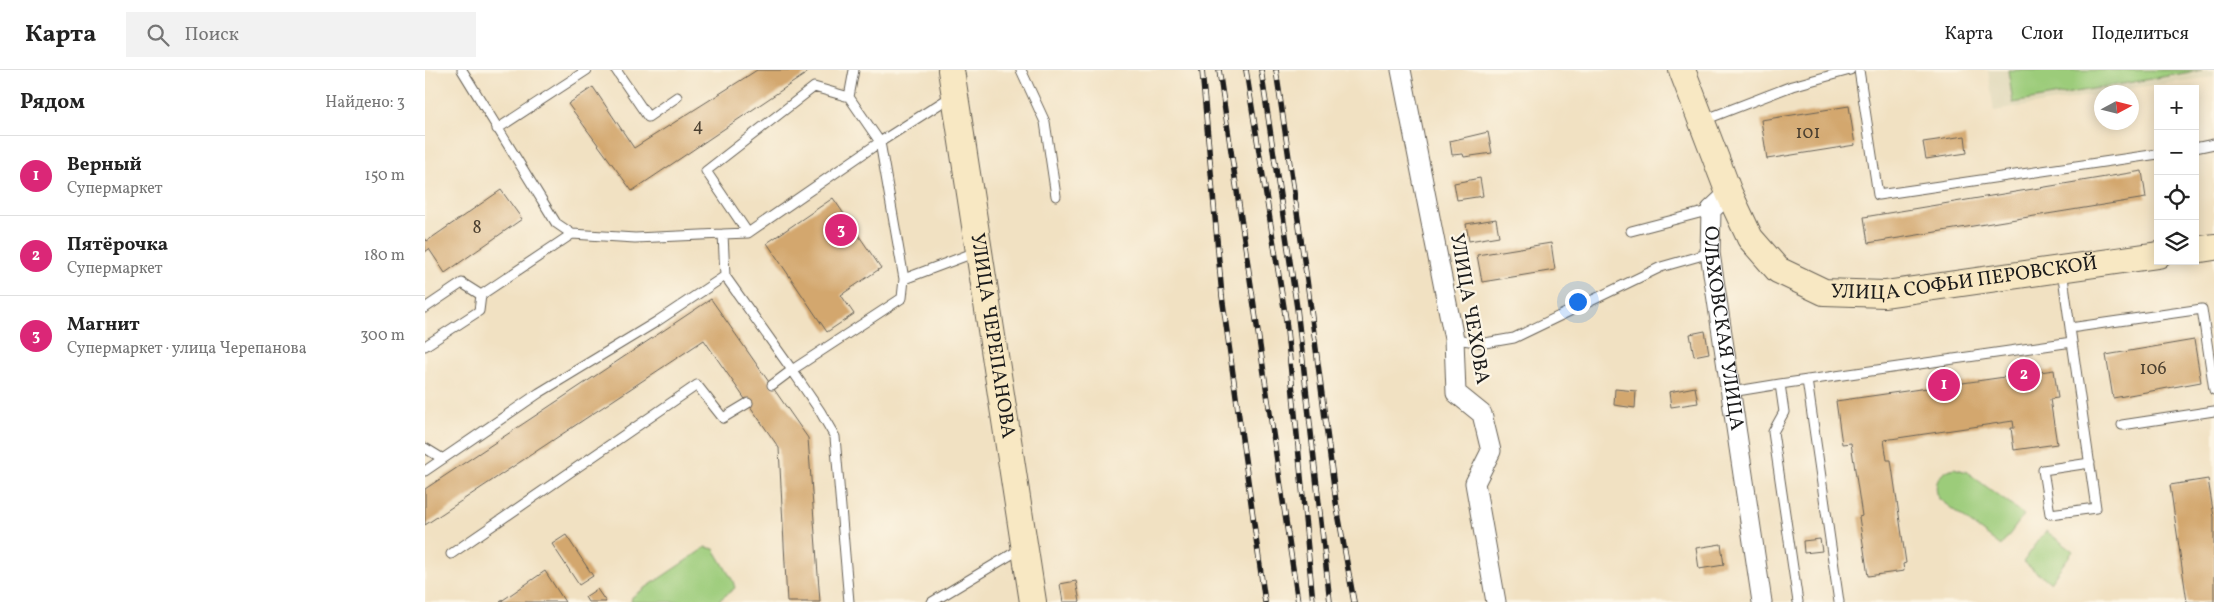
<!DOCTYPE html>
<html lang="ru">
<head>
<meta charset="utf-8">
<style>
	:root { --surface:#fff; --page:#f2f2f2; --text:#222; --muted:#767676; --line:#e0e0e0; --accent:#db2777 }
	body { margin:0; font-family:Vollkorn,serif; background:var(--page); color:var(--text) }
	.controls { position:absolute; right:15px; top:15px; display:grid; overflow:hidden; border-radius:0px; box-shadow:0 2px 12px #0003 }
	.controls button { width:45px; height:45px; display:grid; place-items:center; padding:0; border:0; border-bottom:1px solid var(--line); background:var(--surface); color:var(--text); font:25px sans-serif }
	.compass { position:absolute; left:1669px; top:15px; width:45px; height:45px; border-radius:50%; background:var(--surface); box-shadow:0 2px 12px #0003; rotate:83deg }
	.you { position:absolute; left:1152px; top:231px; width:18px; height:18px; margin:-12px; border:4px solid #fff; border-radius:50%; background:#1a73e8; box-shadow:0 0 0 8px #1a73e833 }
	.badge { display:grid; place-items:center; width:32px; height:32px; border-radius:50%; background:var(--accent); color:#fff; font-size:16px; font-weight:700 }
	.pin { position:absolute; translate:-50% -50%; border:2px solid #fff; box-shadow:0 1px 5px #0006 }
	.list { margin:0; padding:0; list-style:none }
	h2 { display:flex; justify-content:space-between; align-items:center; height:65px; margin:0; padding:0 20px; font-size:21px }
	h2 small { font-size:16px; font-weight:400; color:var(--muted) }
	.list li { display:grid; grid-template-columns:32px 1fr auto; gap:15px; align-items:center; box-sizing:border-box; height:80px; padding:0 20px; border-top:1px solid var(--line) }
	.list b { display:block; font-size:19px; white-space:nowrap }
	.list p { margin:0; font-size:16px; white-space:nowrap; color:var(--muted) }
	.list em { font-size:16px; font-style:normal; color:var(--muted) }
	.icon { flex:none; width:28px; height:28px; fill:none; stroke:currentColor; stroke-width:2; stroke-linecap:round; stroke-linejoin:round }
	.map { position:relative; flex:none; width:1789px; height:532px; overflow:hidden }
	header { display:flex; align-items:center; gap:30px; box-sizing:border-box; height:70px; padding:0 25px; background:var(--surface); border-bottom:1px solid var(--line) }
	header strong { font-size:24px }
	nav { display:flex; gap:28px; margin-inline-start:auto; font-size:18px }
	.search { width:350px; height:45px; background:var(--page); display:flex; align-items:center; gap:12px; box-sizing:border-box; padding:0 18px; border-radius:0px; color:var(--muted); font-size:19px }
	main { display:flex }
	aside { flex:1; background:var(--surface) }
	.map>svg:first-child { display:block }
	.built { fill:#dfd7b7 }
	.green { fill:#9ccc7a; stroke:#5c744b }
	.building { fill:#d3a76e }
	.lines { fill:none; stroke-linecap:round; stroke-linejoin:round }
	.lane-casing { stroke:#676156; stroke-width:11 }
	.street-casing { stroke:#676156; stroke-width:21 }
	.secondary-casing { stroke:#676156; stroke-width:28 }
	.lane { stroke:#fff; stroke-width:9 }
	.street { stroke:#fff; stroke-width:19 }
	.secondary { stroke:#f8e8c3; stroke-width:26 }
	.rail-casing { stroke:#1c1c1c; stroke-width:5.5 }
	.rail { stroke:#fcf5e5; stroke-width:4; stroke-dasharray:11; stroke-linecap:butt }
	.labels { text-anchor:middle; dominant-baseline:central; stroke-width:4.5; stroke-linejoin:round; paint-order:stroke }
	.number-label { font-size:18px; fill:#4a3f30 }
	.street-label { font-size:20px; fill:#1c1c1c; stroke:#fcf5e5 }
</style>
</head>
<body>
<header>
<strong>Карта</strong>
<div class="search"><svg class="icon" aria-label="search" viewBox="0 0 24 24"><circle cx="10" cy="10" r="6"/><path d="M15 15l6 6"/></svg>Поиск</div>
<nav><a>Карта</a><a>Слои</a><a>Поделиться</a></nav>
</header>
<main>
<aside>
<h2>Рядом<small>Найдено: 3</small></h2>
<ul class="list">
<li><span class="badge">1</span><div><b>Верный</b><p>Супермаркет</p></div><em>150 m</em></li>
<li><span class="badge">2</span><div><b>Пятёрочка</b><p>Супермаркет</p></div><em>180 m</em></li>
<li><span class="badge">3</span><div><b>Магнит</b><p>Супермаркет · улица Черепанова</p></div><em>300 m</em></li>
</ul>
</aside>
<div class="map">
<svg width="1789" height="532" viewBox="0 0 1789 532">
	<rect width="100%" height="100%" fill="#fcf5e5"/>
	<filter id="ink" filterUnits="userSpaceOnUse"><feTurbulence type="fractalNoise" baseFrequency=".02" numOctaves="2"/><feDisplacementMap in="SourceGraphic" scale="10" xChannelSelector="R" yChannelSelector="G"/><feConvolveMatrix kernelMatrix="1 2 1 2 8 2 1 2 1" color-interpolation-filters="sRGB"/></filter>
	<filter id="wash" filterUnits="userSpaceOnUse"><feTurbulence type="fractalNoise" baseFrequency=".0096" numOctaves="4" result="noise"/><feDisplacementMap in="SourceGraphic" scale="20" xChannelSelector="R" yChannelSelector="G"/><feGaussianBlur stdDeviation="1.12" result="paint"/><feColorMatrix in="noise" values="0 0 0 0 0 0 0 0 0 0 0 0 0 0 0 0 0 1.4 0 .05"/><feComposite in="paint" operator="in"/></filter>
	<g filter="url(#wash)">
		<rect width="100%" height="100%" fill="#f1e1c2"/>
		<!-- built -->
		<path class="built" d="M1563,0H1789V7L1676,22V24L1569,41Z"/>
		<!-- green -->
		<path class="green" d="M1583,0H1777L1588,33Z
			M1529,398L1542,402L1599,445L1576,476L1514,429C1507,414 1514,402 1529,398Z
			M1621,461L1648,481L1625,512L1598,492Z
			M281,477L289,479L308,511L310,518L292,532H206L207,527Z"/>
		<g id="blocks">
			<!-- building -->
			<path class="building" d="M332,0H380L382,3L207,121L143,34L168,17L209,78Z
				M1424,36L1430,75L1342,89L1336,50Z
				M1063,62L1067,83L1039,87L1038,84L1027,85L1025,71Z
				M1540,66L1542,83L1501,89L1498,72Z
				M1717,101L1721,128L1443,173L1439,147Z
				M1055,108L1058,126L1032,130L1029,113Z
				M76,120L97,149L20,203L4,179L0,182V168L2,171Z
				M408,128L456,198L416,225L429,244L402,262L342,173Z
				M1071,149L1074,166L1044,171L1041,154Z
				M1126,173L1130,200L1057,212L1052,185Z
				M286,229L383,368L395,532H362L354,378L279,270L0,455V419Z
				M1280,261L1284,283L1269,286L1265,264Z
				M1769,270L1776,312L1688,328L1681,285Z
				M1629,300L1633,328L1625,329L1632,374L1589,380L1586,358H1589L1588,351L1459,370L1462,390H1466L1481,493L1478,494L1479,501L1443,506L1434,447L1437,446L1426,373L1417,374L1411,331Z
				M1270,317L1273,333L1246,337L1244,322Z
				M1190,319L1211,321L1210,338L1189,335Z
				M1783,409L1789,447V532H1762L1745,415Z
				M141,465L168,506L154,515L127,474Z
				M1395,469L1397,481L1379,483L1378,471Z
				M1296,474L1299,495L1274,499L1271,478Z
				M120,501L140,532H75Z
				M651,511L655,532H638L635,514Z
				M172,519L181,532H163L160,527Z"/>
		</g>
	</g>
	<g filter="url(#ink)">
		<use href="#blocks" fill-opacity="0" stroke="#676156" stroke-width="1"/>
		<g class="lines">
			<defs>
				<path id="lane" d="M37,0L131,153L147,164L210,168L298,164
					M191,0L223,47L252,27
					M596,0L620,52L631,126
					M1434,0L1453,125L1733,84
					M424,27L429,0
					M1279,50L1367,16L1425,0
					M72,59L162,0
					M1770,78L1789,74
					M1206,161L1286,140
					M323,163L281,101L389,17L424,27L455,72L479,209L551,182
					M300,206L367,300L477,228L479,209
					M0,238L37,213L56,225
					M1645,258L1777,239L1789,320
					M1029,269L1060,273L1089,268L1236,197L1285,183
					M1647,272L1671,438L1625,444L1618,400L1665,393
					M0,276L54,241L56,225L147,164
					M1382,310L1414,532
					M347,315L367,300L395,341L410,367L424,532
					M1306,322L1355,314
					M1697,355L1789,341
					M0,378L18,389
					M0,401L114,323L231,252L300,206L298,164L323,163L455,72L527,26
					M26,484L272,315L298,348L323,333
					M507,532L597,478
					M1373,532L1348,362L1359,342L1355,314L1647,272L1637,200"/>
				<g id="street">
					<path d="M976,0L1029,269L1031,323L1057,344L1066,381L1050,413L1071,532"/>
					<path id="s1" d="M1304,123L1286,140L1285,183L1337,532"/>
				</g>
				<g id="secondary">
					<path id="s2" d="M526,0L608,532"/>
					<path id="s3" d="M1257,0L1304,123L1325,168L1353,200L1399,222L1460,224L1733,185"/>
					<path d="M1770,180L1789,177"/>
				</g>
			</defs>
			<!-- lane casing -->
			<use href="#lane" class="lane-casing"/>
			<!-- street casing -->
			<use href="#street" class="street-casing"/>
			<!-- secondary casing -->
			<use href="#secondary" class="secondary-casing"/>
			<!-- lane -->
			<use href="#lane" class="lane"/>
			<!-- street -->
			<use href="#street" class="street"/>
			<!-- secondary -->
			<use href="#secondary" class="secondary"/>
			<defs>
				<path id="rail" d="M777,0L797,226L840,532
					M794,0L873,532
					M821,0L861,250L888,532
					M836,0L872,238L905,532
					M851,0L882,210L911,432L929,532"/>
			</defs>
			<!-- rail casing -->
			<use href="#rail" class="rail-casing"/>
			<!-- rail -->
			<use href="#rail" class="rail"/>
		</g>
	</g>
	<g class="labels">
		<!-- number labels -->
		<g class="number-label">
			<text x="273" y="56">4</text>
			<text x="1383" y="63">101</text>
			<text x="52" y="158">8</text>
			<text x="1728" y="299">106</text>
		</g>
		<!-- street labels -->
		<g class="street-label">
			<text stroke="none"><textPath href="#s3" startOffset="416">УЛИЦА СОФЬИ ПЕРОВСКОЙ</textPath></text>
			<text transform="translate(1044 239) rotate(80)">УЛИЦА ЧЕХОВА</text>
			<text stroke="none"><textPath href="#s1" startOffset="144">ОЛЬХОВСКАЯ УЛИЦА</textPath></text>
			<text stroke="none"><textPath href="#s2" startOffset="269">УЛИЦА ЧЕРЕПАНОВА</textPath></text>
		</g>
	</g>
</svg>
<div class="controls">
<button>+</button>
<button>−</button>
<button><svg class="icon" aria-label="locate" viewBox="0 0 24 24"><circle cx="12" cy="12" r="6"/><path d="M12 2v4M12 18v4M2 12h4M18 12h4"/></svg></button>
<button><svg class="icon" aria-label="layers" viewBox="0 0 24 24"><path d="M12 4l9 5-9 5-9-5zM3 14l9 5 9-5"/></svg></button>
</div>
<svg class="compass" viewBox="-18 -18 36 36"><path d="M0-13l5 13h-10z" fill="#e53935"/><path d="M0 13l5-13h-10z" fill="#767676"/></svg>
<div class="you"></div>
<div class="pin badge" style="left:1519px;top:315px">1</div>
<div class="pin badge" style="left:1599px;top:305px">2</div>
<div class="pin badge" style="left:416px;top:160px">3</div>
</div>
</main>
</body>
</html>
